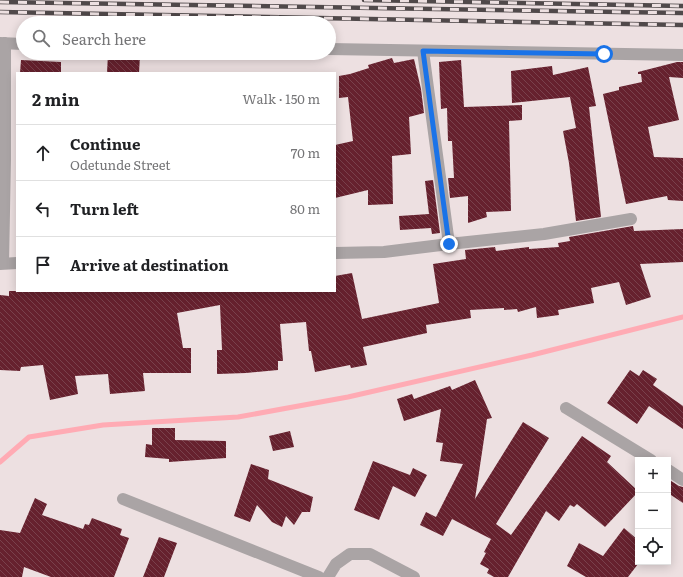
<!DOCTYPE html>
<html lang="en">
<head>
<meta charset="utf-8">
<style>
	:root { --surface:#fff; --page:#f2f2f2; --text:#202124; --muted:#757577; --line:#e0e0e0 }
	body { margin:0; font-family:Literata,serif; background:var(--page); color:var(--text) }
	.controls { position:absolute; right:12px; bottom:12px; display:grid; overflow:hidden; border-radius:0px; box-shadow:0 2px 10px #0003 }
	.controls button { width:36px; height:36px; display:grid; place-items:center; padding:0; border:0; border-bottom:1px solid var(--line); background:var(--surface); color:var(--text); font:20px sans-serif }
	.stop { position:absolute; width:12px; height:12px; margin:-9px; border:3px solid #1a73e8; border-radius:50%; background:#fff }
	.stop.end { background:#1a73e8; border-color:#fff; box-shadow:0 1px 4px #0008 }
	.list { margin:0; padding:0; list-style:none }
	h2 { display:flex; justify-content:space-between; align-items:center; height:52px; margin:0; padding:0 16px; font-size:17px }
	h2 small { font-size:13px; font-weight:400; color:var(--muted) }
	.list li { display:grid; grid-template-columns:26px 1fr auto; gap:12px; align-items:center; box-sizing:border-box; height:56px; padding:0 16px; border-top:1px solid var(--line) }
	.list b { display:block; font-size:15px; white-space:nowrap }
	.list p { margin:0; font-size:13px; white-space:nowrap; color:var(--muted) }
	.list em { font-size:13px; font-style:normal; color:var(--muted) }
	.icon { flex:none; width:22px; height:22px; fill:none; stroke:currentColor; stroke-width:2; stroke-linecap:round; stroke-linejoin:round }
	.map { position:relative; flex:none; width:683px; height:577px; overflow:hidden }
	.search { position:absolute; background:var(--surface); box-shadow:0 2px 10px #0003; left:16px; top:16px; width:320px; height:44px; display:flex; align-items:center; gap:10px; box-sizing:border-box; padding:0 14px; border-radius:22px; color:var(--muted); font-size:15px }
	.panel { position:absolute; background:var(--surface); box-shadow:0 2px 10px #0003; left:16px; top:72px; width:320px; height:220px; border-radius:0px }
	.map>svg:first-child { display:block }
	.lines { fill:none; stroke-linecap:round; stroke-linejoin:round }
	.stream { stroke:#ffabb4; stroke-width:5 }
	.building { fill:url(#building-back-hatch) }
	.street { stroke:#aaa4a5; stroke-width:12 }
	.rail-casing { stroke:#50494a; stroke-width:4.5 }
	.rail { stroke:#ede0e1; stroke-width:3; stroke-dasharray:9; stroke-linecap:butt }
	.route { stroke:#1a73e8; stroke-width:5 }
</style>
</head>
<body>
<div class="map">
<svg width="683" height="577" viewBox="0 0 683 577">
	<defs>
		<pattern id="building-back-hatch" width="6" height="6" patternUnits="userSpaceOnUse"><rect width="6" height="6" fill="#66212e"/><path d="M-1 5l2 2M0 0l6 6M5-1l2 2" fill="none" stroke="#79414c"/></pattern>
	</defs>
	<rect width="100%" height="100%" fill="#ede0e1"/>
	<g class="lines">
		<!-- stream -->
		<path class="stream" d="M0,462L29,437L103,425L238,417L348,397L532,355L683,317"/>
	</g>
	<!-- building -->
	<path class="building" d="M108,54L140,56L139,73H107Z
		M392,58L394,63L414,59L421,89L424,113L409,117L411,154L392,156L393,204L368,205V190L335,198V145L353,141L348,97L339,98V76L350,74L369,68L368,65Z
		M21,60L61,62V73H20Z
		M461,60L464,107L522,105V120L509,121L511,211L486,212L487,217L468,223V196L450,198L448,178H454L452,141H448L447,108L441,109L439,62Z
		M677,62H683V78L669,77L679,120L648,127L654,157L683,158V201L668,200L667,196L626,204L603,94L619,90V87L642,82L641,74H638V72Z
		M552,66L553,75L588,67L596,106L589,107L601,217L576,221L569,163L563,131L576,128L570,97L512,103L511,71Z
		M433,180L440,233L432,234L431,228L400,230L399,216L429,214L425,181Z
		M633,226L634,231L683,229V262L640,264L651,297L626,305L619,282L591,288L594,303L558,310L559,315L537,318L536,307L518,312L517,309L504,310V308L470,310L471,318L426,325L427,333L363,347L367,365L351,368L350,365L315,372L311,351H309L306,322L280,324L283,361H278V370L246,373L217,374V350H222L220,305L177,313L183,348H191V373H143L145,391L110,394L108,374L75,376L78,394L50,400L43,365L21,367L20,371L0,370V295L9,296V291H335V276L352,273L362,319L439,303L433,264L466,259L465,250L495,247L496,251L529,247V249L559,247L558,243L570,241L569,237Z
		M630,370L639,376L643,370L657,379L653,385L683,406V429L649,406L637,424L607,403Z
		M475,380L492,418L487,419L475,499L523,422L549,438L496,524L511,535L582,436L611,456L607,462L638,491V492L605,527L577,504L574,507L570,505L559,521L546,511L508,577H494L487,573L489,569L480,564L486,553L484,552L491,539L452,519L443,536L420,525L426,512L436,517L463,464L440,461L443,443L436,442L441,409L404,421L397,399L412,394L414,399L450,386L452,390Z
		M152,428H175V440L226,441V458L169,462V459L145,457L146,444L152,445Z
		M290,431L294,447L273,451L269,436Z
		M373,461L410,475L413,468L427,475L415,497L393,486L379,520L354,510Z
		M251,464L269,470L268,479L313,497L310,512H302L294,525L286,516L282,527L272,522L257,505L250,522L234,516Z
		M668,479L679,486L683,487V503L668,493Z
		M35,498L47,504L42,515L83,529L85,524L89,525L92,518L122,529L120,535L129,538L114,577H51L24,567L22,577H0V530L20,533Z
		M624,528L638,540V564L628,577H586L567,566L579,543L603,556Z
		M159,537L177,543L164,577H143Z"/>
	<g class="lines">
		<!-- street -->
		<path class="street" d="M0,43L23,44
			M329,49L683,55
			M423,51L449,244
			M335,253L384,252L449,244L544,234L631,219
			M0,264L17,263
			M3,264L5,159V43
			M566,408L651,460
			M668,470L683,480
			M123,499L319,577
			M328,577L336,564L350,554H370L414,577"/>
		<defs>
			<path id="rail" d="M364,0L683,6
				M0,2L683,13
				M0,12L683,25"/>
		</defs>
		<!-- rail casing -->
		<use href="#rail" class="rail-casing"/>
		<!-- rail -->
		<use href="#rail" class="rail"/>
	</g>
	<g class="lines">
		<!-- route -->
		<path class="route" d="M449,244L423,51L604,54"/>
	</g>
</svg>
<div class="controls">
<button>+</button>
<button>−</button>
<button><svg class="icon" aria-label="locate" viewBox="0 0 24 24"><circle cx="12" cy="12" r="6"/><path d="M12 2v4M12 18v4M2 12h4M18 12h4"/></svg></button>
</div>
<div class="stop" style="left:604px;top:54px"></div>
<div class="stop end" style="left:449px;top:244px"></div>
<div class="search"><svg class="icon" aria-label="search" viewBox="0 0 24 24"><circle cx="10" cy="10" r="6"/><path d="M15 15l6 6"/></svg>Search here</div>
<section class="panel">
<h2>2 min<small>Walk · 150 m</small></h2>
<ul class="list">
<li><svg class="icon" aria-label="ahead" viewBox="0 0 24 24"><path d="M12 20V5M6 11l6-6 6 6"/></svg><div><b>Continue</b><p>Odetunde Street</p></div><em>70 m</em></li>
<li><svg class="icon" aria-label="left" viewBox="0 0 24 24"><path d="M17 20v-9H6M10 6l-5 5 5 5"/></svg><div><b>Turn left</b></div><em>80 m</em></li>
<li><svg class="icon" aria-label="arrive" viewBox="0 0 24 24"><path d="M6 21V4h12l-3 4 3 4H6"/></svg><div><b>Arrive at destination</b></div></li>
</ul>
</section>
</div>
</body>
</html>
